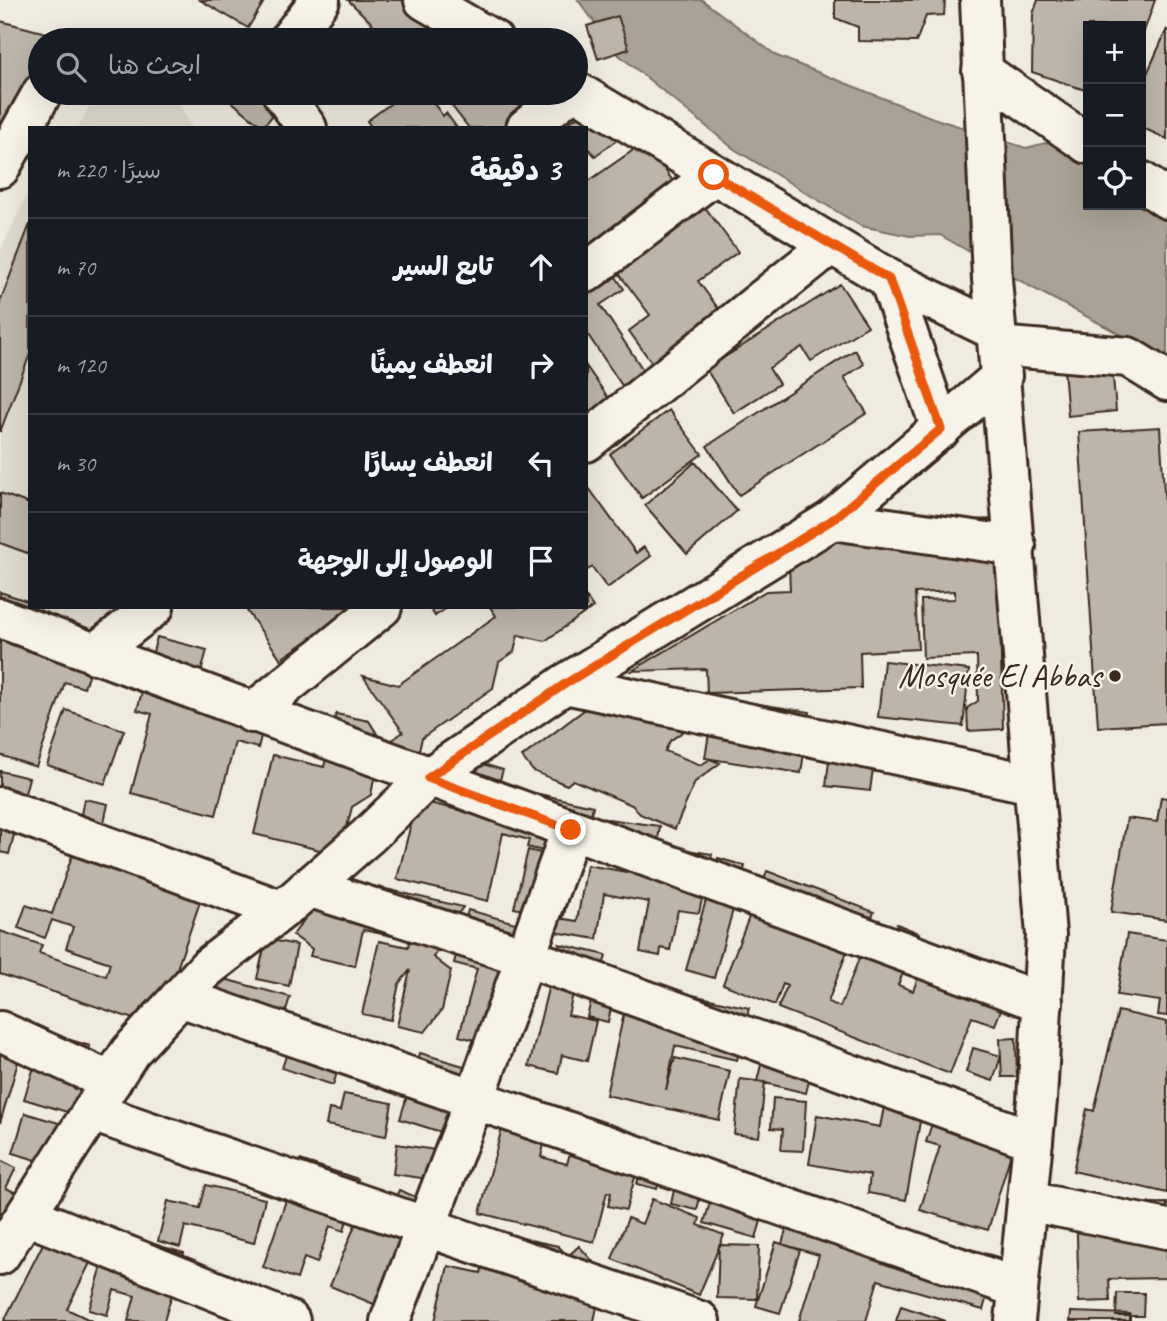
<!DOCTYPE html>
<html lang="ar">
<head>
<meta charset="utf-8">
<style>
	:root { --surface:#171b24; --page:#20242c; --text:#f1f3f6; --muted:#9ea1a6; --line:#363941 }
	body { margin:0; font-family:Caveat,"Playpen Sans Arabic",sans-serif; background:var(--page); color:var(--text); direction:rtl }
	.controls { position:absolute; right:21px; top:21px; display:grid; overflow:hidden; border-radius:0px; box-shadow:0 7px 28px #0002 }
	.controls button { width:63px; height:63px; display:grid; place-items:center; padding:0; border:0; border-bottom:2px solid var(--line); background:var(--surface); color:var(--text); font:35px sans-serif }
	.stop { position:absolute; width:21px; height:21px; margin:-16px; border:5px solid #ea580c; border-radius:50%; background:#fff }
	.stop.end { background:#ea580c; border-color:#fff; box-shadow:0 2px 7px #0008 }
	.list { margin:0; padding:0; list-style:none }
	h2 { display:flex; justify-content:space-between; align-items:center; height:91px; margin:0; padding:0 28px; font-size:30px }
	h2 small { font-size:23px; font-weight:400; color:var(--muted) }
	.list li { display:grid; grid-template-columns:46px 1fr auto; gap:21px; align-items:center; box-sizing:border-box; height:98px; padding:0 28px; border-top:2px solid var(--line) }
	.list b { display:block; font-size:26px; white-space:nowrap }
	.list em { font-size:23px; font-style:normal; color:var(--muted) }
	.icon { flex:none; width:38px; height:38px; fill:none; stroke:currentColor; stroke-width:2; stroke-linecap:round; stroke-linejoin:round }
	.map { position:relative; flex:none; width:1167px; height:1321px; overflow:hidden; direction:ltr }
	.search { position:absolute; background:var(--surface); box-shadow:0 7px 28px #0002; left:28px; top:28px; width:560px; height:77px; display:flex; align-items:center; gap:18px; box-sizing:border-box; padding:0 24px; border-radius:38px; color:var(--muted); font-size:26px }
	.panel { position:absolute; background:var(--surface); box-shadow:0 7px 28px #0002; left:28px; top:126px; width:560px; height:483px; border-radius:0px; direction:rtl }
	.map>svg:first-child { display:block }
	.built { fill:#e0dbd0 }
	.water { fill:#aaa296; stroke:#7e7266; stroke-width:2 }
	.building { fill:#bdb5aa; stroke:#3b2a1e; stroke-width:2 }
	.lines { fill:none; stroke-linecap:round; stroke-linejoin:round }
	.street-casing { stroke:#3b2a1e; stroke-width:44 }
	.secondary-casing { stroke:#3b2a1e; stroke-width:44 }
	.street { stroke:#f7f3e8; stroke-width:38 }
	.secondary { stroke:#f7f3e8; stroke-width:38 }
	.route { stroke:#ea580c; stroke-width:9 }
	.poi-dot { fill:#3b2a1e; stroke:#f7f3e8; stroke-width:2.5 }
	.labels { text-anchor:middle; dominant-baseline:central; stroke-width:5; stroke-linejoin:round; paint-order:stroke }
	.poi-label { font-size:33px; fill:#3b2a1e; stroke:#f7f3e8; text-anchor:end }
</style>
</head>
<body>
<div class="map">
<svg width="1167" height="1321" viewBox="0 0 1167 1321">
	<rect width="100%" height="100%" fill="#efebe0"/>
	<filter id="ink" filterUnits="userSpaceOnUse"><feTurbulence type="fractalNoise" baseFrequency=".0143" numOctaves="2"/><feDisplacementMap in="SourceGraphic" scale="14" xChannelSelector="R" yChannelSelector="G"/><feConvolveMatrix kernelMatrix="1 2 1 2 8 2 1 2 1" color-interpolation-filters="sRGB"/></filter>
	<g filter="url(#ink)">
		<!-- built -->
		<path class="built" d="M96,93H164L180,105L192,128H78Z
			M30,188V606L0,594V252Z
			M32,607H140L102,635Z"/>
		<!-- water -->
		<path class="water" d="M578,0H702L777,56L933,118L1026,148L1057,140L1088,163V205H1141V201L1167,210V359L1033,288L940,235L910,236L861,226L734,149L619,55Z"/>
		<!-- building -->
		<path class="building" d="M200,0H265L248,28Z
			M348,0H461L488,40H389Z
			M835,0H945L944,15L926,16L916,42L858,41V27L835,18Z
			M1038,0H1155L1141,40V26H1088V91L1032,72L1033,14Z
			M618,16L629,49L598,59L587,26Z
			M0,21L50,34L49,40H40V74L19,157L0,153Z
			M1167,29V139L1141,127V87Z
			M195,34L218,40H193Z
			M221,93H291L263,127Z
			M405,93H426L443,116L446,113L457,128H372L367,121Z
			M466,93H542L522,128H469L451,105Z
			M602,98L628,132L595,156L586,146V128H562Z
			M645,142L680,191L586,268V183Z
			M702,203L738,252L698,281L723,315L667,384L629,331L650,315L614,267Z
			M30,224V354L0,432V302Z
			M614,274L624,289L600,305L651,382L629,396L586,332V292Z
			M840,284L868,326L811,361L802,347L769,368L779,384L734,413L706,369Z
			M855,350L864,364L844,378L867,413L739,495L707,446Z
			M586,366L616,409L586,429Z
			M1112,366L1116,411L1068,416L1064,370Z
			M669,410L702,454L642,498L610,454Z
			M1160,427L1167,539V723L1098,727L1079,432Z
			M695,462L737,511L687,554L645,505Z
			M586,484L636,553L644,547L651,556L607,588L592,567L586,571Z
			M0,493L30,504V554L0,543Z
			M870,517L908,522L997,519L1003,729L968,731L967,708L978,701L977,656L923,658L921,600L955,599V591L915,593L918,649L860,652L861,688L707,693L706,669L632,671L766,591L790,590L789,566Z
			M0,592L30,602V607H36L34,614L102,632L84,688L65,682L36,767L0,755Z
			M586,597L593,607L545,641L518,635L514,652L499,662L493,688L422,738L415,768L393,783L374,779L371,795L352,807L340,855L254,834L273,755L324,767L336,714L369,721L377,734L373,754L403,732L363,676L398,685L496,616L490,607H586Z
			M252,607H356L281,659L247,611Z
			M429,607H448L435,616Z
			M157,637L207,650L200,676L272,694L258,748L235,742L216,815L131,793L152,714L137,710Z
			M884,661L969,670L963,726L878,717Z
			M629,676L669,693L696,722L670,741L665,751L701,765L710,759L720,763L695,782L675,829L640,814L632,805L573,780L567,785L533,771L522,757Z
			M715,697L810,712L801,773L705,758Z
			M66,710L124,730L105,784L47,765Z
			M833,727L878,732L870,791L826,786Z
			M476,762L503,770L497,789L462,807Z
			M0,771L29,778L9,854L0,852Z
			M508,787L593,806L579,860L527,847L529,840L503,833L488,901L397,879L417,800L499,820Z
			M1161,797L1167,798V920L1111,912L1127,818L1157,822Z
			M84,799L108,804L96,859L73,854Z
			M608,819L660,826L654,869L602,862Z
			M126,834L203,893L157,1027L0,974V931L42,945L39,953L106,976L110,963L66,948L73,927L52,920L45,938L18,928L26,905L52,914L72,856L114,870Z
			M669,847L712,854L699,913L678,910L670,950L661,948L660,956L640,952L649,902L604,894L597,939L549,931L552,917L577,921L587,865L643,875Z
			M528,850L577,862L563,919L514,908Z
			M718,858L745,866L714,978L686,970Z
			M767,871L874,912L858,954L848,949L828,1002L840,1007L860,956L882,965L897,924L919,933L898,985L913,991L931,942L1015,974L995,1025L972,1017L950,1074L778,1008L787,986L783,984L775,1005L723,984Z
			M335,877L463,907L445,931L442,944L433,957L451,971L442,1010L425,1032L397,1026L410,970L399,984L391,1020L362,1014L379,941L408,947L416,910L396,937L363,930L355,966L310,956L312,949L293,935Z
			M468,910L548,932L498,1046L459,1036L477,969L454,963Z
			M1127,934L1167,940V1016L1158,1015L1160,1001L1117,995Z
			M266,939L297,945L289,986L257,979Z
			M559,944L606,955L598,986L576,981L568,1015L596,1021L587,1061L562,1055L558,1073L529,1066Z
			M217,977L290,997L275,1048L203,1026Z
			M631,981L749,1008L737,1060L675,1046L666,1090L675,1058L730,1071L719,1120L606,1095Z
			M594,989L614,993L608,1022L587,1017Z
			M1118,1011L1167,1022V1193L1073,1171L1087,1109L1094,1111Z
			M0,1013L30,1022L0,1123Z
			M298,1019L349,1036L333,1085L282,1068Z
			M770,1029L819,1040L806,1093L757,1081Z
			M45,1032L90,1046L80,1080L97,1084L87,1118L24,1099Z
			M1016,1038L1017,1077H1002L1000,1039Z
			M973,1048L1001,1056L993,1081L966,1072Z
			M420,1053L497,1076L476,1143L400,1119Z
			M740,1079L765,1082L759,1137L734,1134Z
			M889,1082L926,1088L906,1200L868,1193L870,1175L809,1164L817,1115L880,1127Z
			M942,1093L1022,1117L988,1230L920,1210L940,1146L926,1142Z
			M344,1094L392,1103L386,1136L326,1125L329,1109L340,1111Z
			M510,1097L553,1108L541,1157L567,1164L574,1138L641,1155L626,1210L608,1206L611,1193L607,1192L594,1242L480,1213Z
			M773,1098L806,1101L803,1151L781,1150L783,1129L771,1128Z
			M25,1113L72,1127L59,1167L13,1153Z
			M397,1144L460,1154L456,1183L393,1174Z
			M646,1148L667,1154L657,1189L637,1184Z
			M0,1160L16,1168L6,1188L23,1196L0,1247Z
			M300,1160L358,1179L344,1231L330,1226L317,1263L304,1258L297,1279L263,1267Z
			M679,1166L706,1171L697,1210L671,1204Z
			M718,1175L770,1191L756,1238L704,1223Z
			M206,1185L265,1199L254,1243L185,1226L180,1247L158,1241L168,1201L200,1208Z
			M399,1190L423,1200L398,1314L330,1286L362,1208L388,1218Z
			M795,1198L998,1257L983,1310L878,1280L866,1321H799L819,1255L782,1244Z
			M652,1199L700,1218L698,1225L724,1235L699,1295L612,1259L628,1218L642,1224Z
			M1167,1203V1278L1109,1279L1110,1301L1079,1302L1076,1205Z
			M57,1216L102,1239L67,1309L92,1321H4Z
			M112,1232L184,1253L164,1321H128L135,1296L114,1290L107,1315L89,1310Z
			M516,1237L558,1246L568,1256L579,1246L604,1274L594,1321H435L448,1266L481,1273L485,1255L511,1260Z
			M776,1242L800,1250L780,1313L756,1306Z
			M719,1245L759,1246L757,1299L717,1298Z
			M1117,1293H1144L1143,1316H1116Z
			M901,1306L946,1321H896Z
			M1071,1312L1130,1314V1321H1070Z"/>
		<g class="lines">
			<defs>
				<path id="street" d="M424,0L493,40
					M289,40L320,0
					M982,71L1088,144
					M576,91L889,279L996,331
					M282,93L307,128
					M526,128L569,93
					M0,168L42,93
					M1141,181L1167,199
					M586,273L714,175
					M889,279L941,429
					M998,346L1128,357L1167,381
					M586,442L830,245
					M832,520L1016,546
					M0,618L1043,1003
					M94,654L154,607
					M565,684L1033,784
					M252,713L382,607
					M0,807L281,910
					M308,887L526,957L1033,1140
					M180,997L1018,1288
					M0,1031L111,1082
					M92,1112L700,1321
					M1027,1201L1167,1229
					M26,1215L290,1321
					M390,1321L474,1101L571,830"/>
				<path id="secondary" d="M980,0L992,279L1046,935L1037,1100L1015,1321
					M0,1255L130,1052L207,968L292,902L368,836L428,778L565,684L832,520L1002,376"/>
			</defs>
			<!-- street casing -->
			<use href="#street" class="street-casing"/>
			<!-- secondary casing -->
			<use href="#secondary" class="secondary-casing"/>
			<!-- street -->
			<use href="#street" class="street"/>
			<!-- secondary -->
			<use href="#secondary" class="secondary"/>
		</g>
	</g>
	<g class="lines" filter="url(#ink)">
		<!-- route -->
		<path class="route" d="M571,830L428,778L565,684L832,520L941,429L889,279L714,175"/>
	</g>
	<!-- markers -->
	<circle class="poi-dot" cx="1115" cy="676" r="7"/>
	<g class="labels">
		<!-- poi labels -->
		<g class="poi-label">
			<text x="1101" y="676">Mosquée El Abbas</text>
		</g>
	</g>
</svg>
<div class="controls">
<button>+</button>
<button>−</button>
<button><svg class="icon" aria-label="locate" viewBox="0 0 24 24"><circle cx="12" cy="12" r="6"/><path d="M12 2v4M12 18v4M2 12h4M18 12h4"/></svg></button>
</div>
<div class="stop" style="left:714px;top:175px"></div>
<div class="stop end" style="left:571px;top:830px"></div>
<div class="search"><svg class="icon" aria-label="search" viewBox="0 0 24 24"><circle cx="10" cy="10" r="6"/><path d="M15 15l6 6"/></svg>ابحث هنا</div>
<section class="panel">
<h2>3 دقيقة<small>سيرًا · 220 m</small></h2>
<ul class="list">
<li><svg class="icon" aria-label="ahead" viewBox="0 0 24 24"><path d="M12 20V5M6 11l6-6 6 6"/></svg><div><b>تابع السير</b></div><em>70 m</em></li>
<li><svg class="icon" aria-label="right" viewBox="0 0 24 24"><path d="M7 20v-9h11M14 6l5 5-5 5"/></svg><div><b>انعطف يمينًا</b></div><em>120 m</em></li>
<li><svg class="icon" aria-label="left" viewBox="0 0 24 24"><path d="M17 20v-9H6M10 6l-5 5 5 5"/></svg><div><b>انعطف يسارًا</b></div><em>30 m</em></li>
<li><svg class="icon" aria-label="arrive" viewBox="0 0 24 24"><path d="M6 21V4h12l-3 4 3 4H6"/></svg><div><b>الوصول إلى الوجهة</b></div></li>
</ul>
</section>
</div>
</body>
</html>
